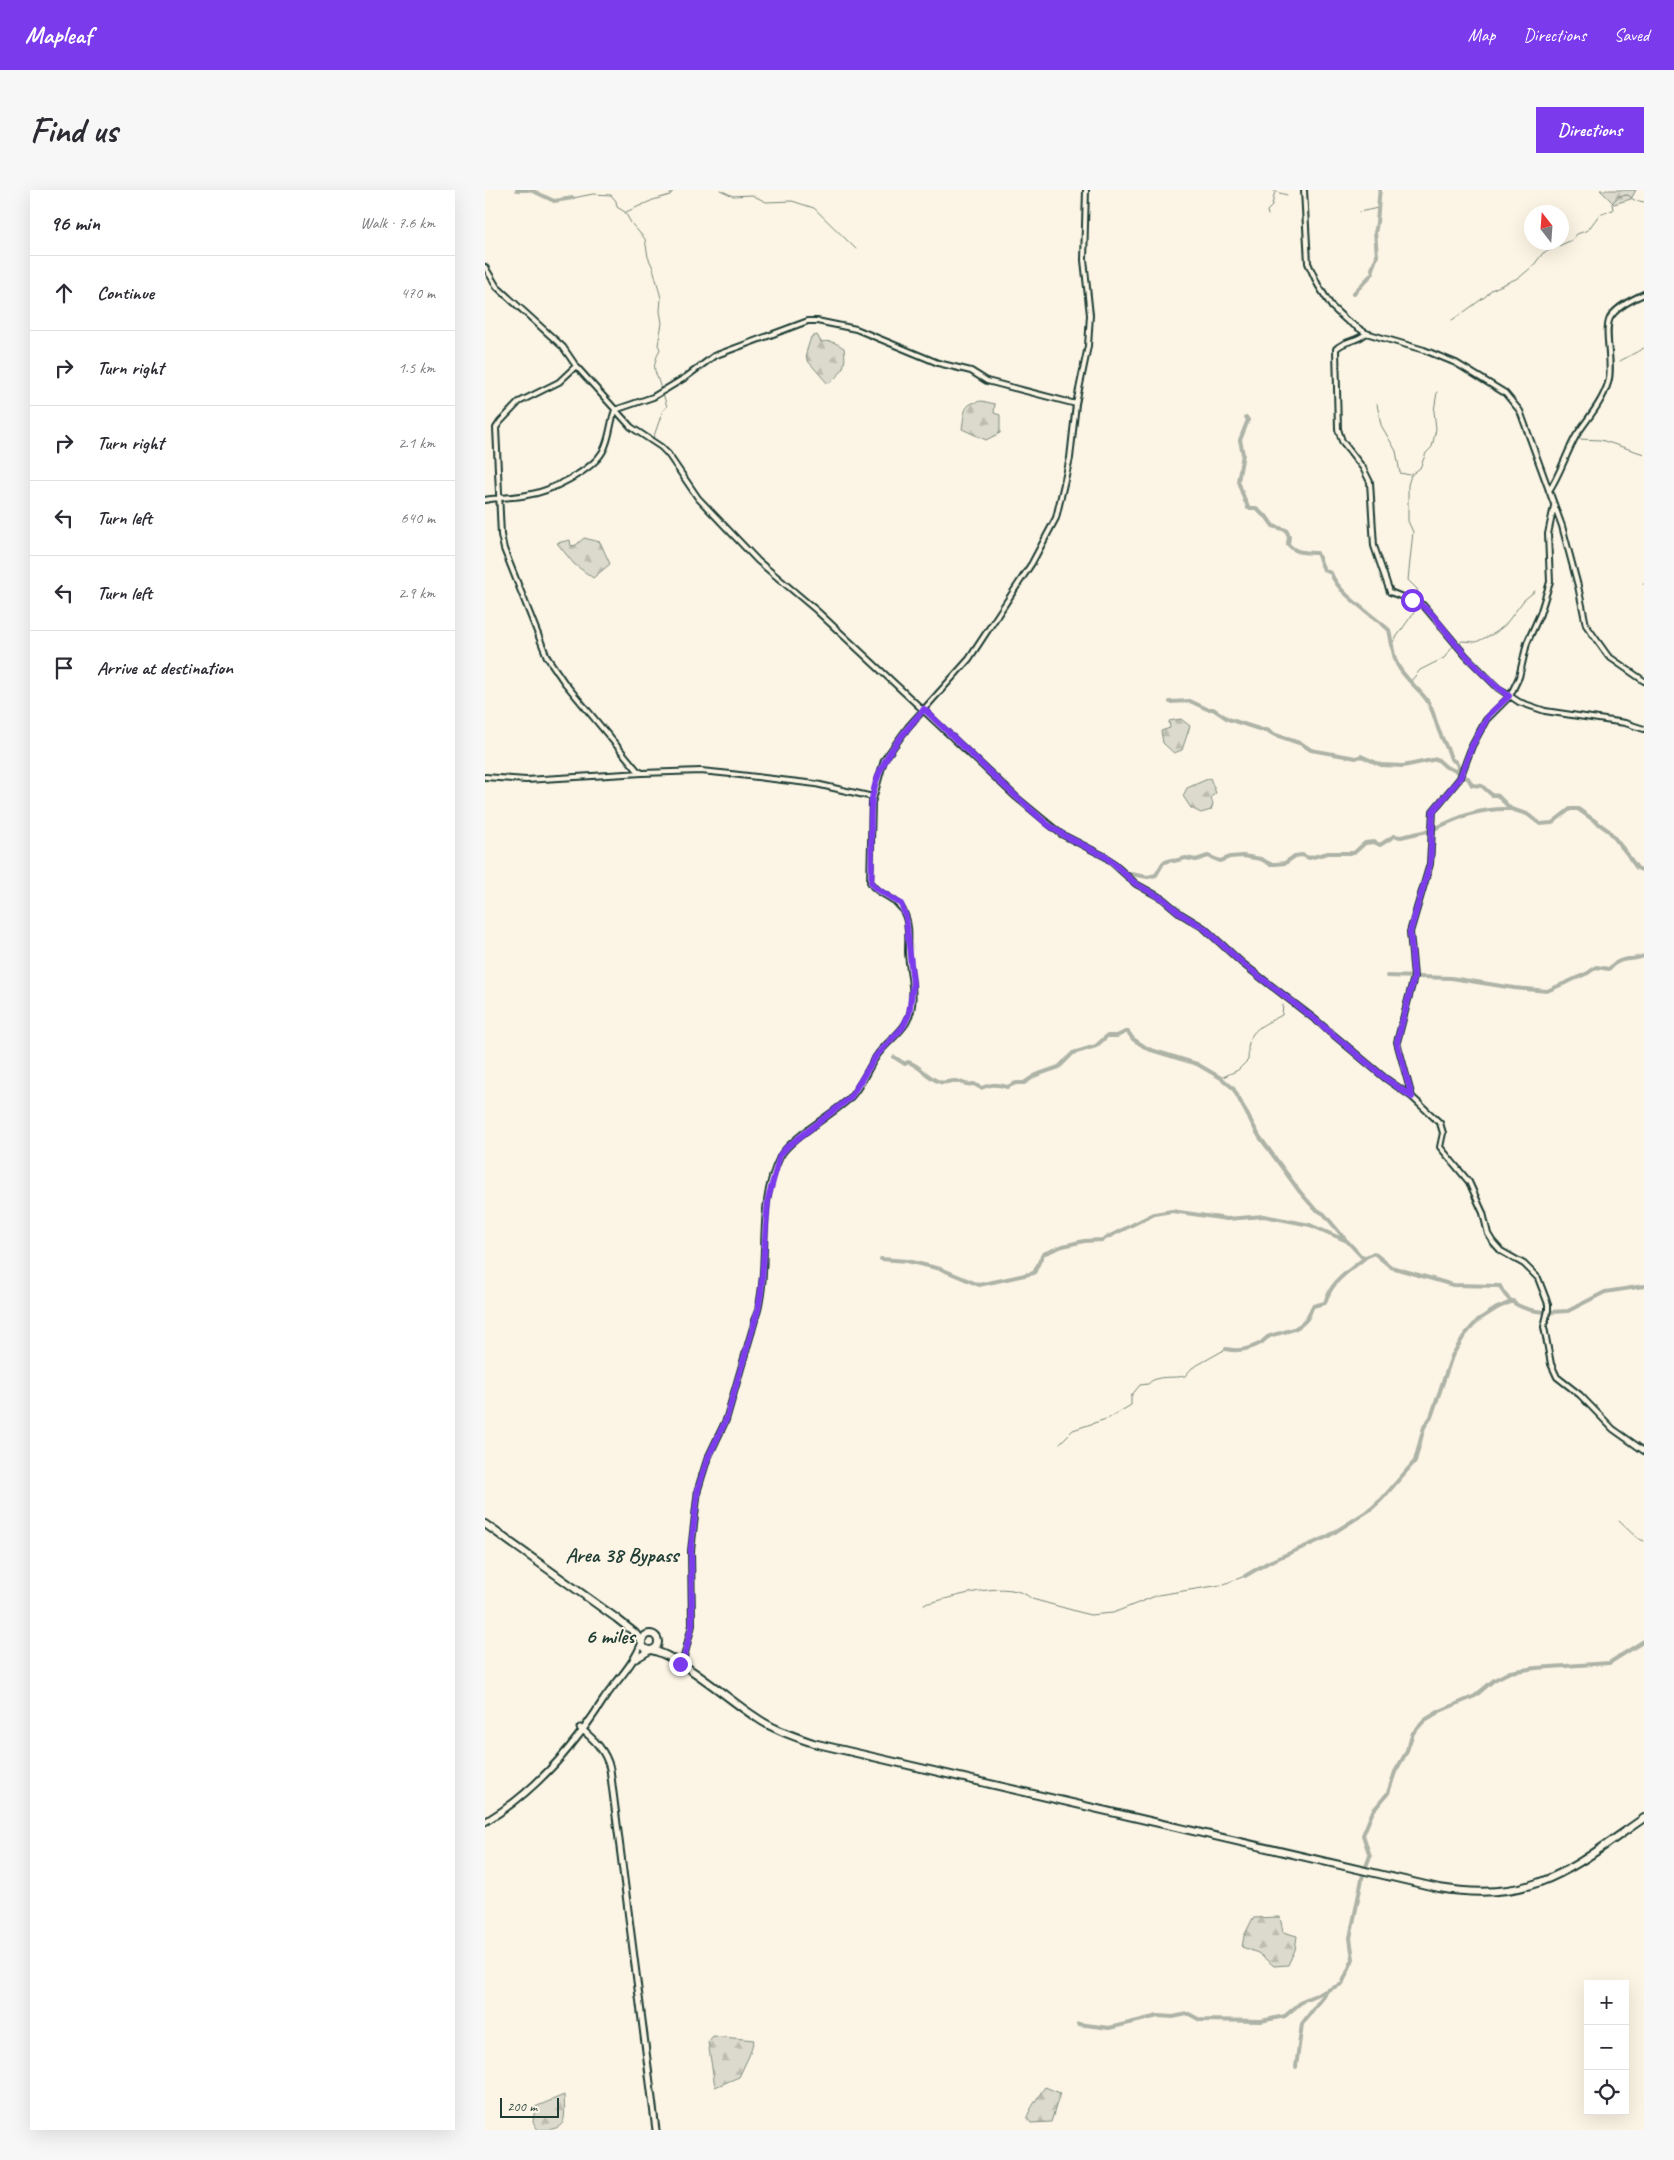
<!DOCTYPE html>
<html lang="en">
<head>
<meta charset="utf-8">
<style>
	:root { --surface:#fff; --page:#f7f7f7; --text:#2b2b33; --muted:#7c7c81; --line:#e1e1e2; --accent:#7c3aed }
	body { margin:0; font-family:Caveat,sans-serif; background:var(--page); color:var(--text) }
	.controls { position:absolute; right:15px; bottom:15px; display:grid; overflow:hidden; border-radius:0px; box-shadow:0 5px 20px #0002 }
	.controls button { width:45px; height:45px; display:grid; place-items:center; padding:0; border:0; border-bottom:1px solid var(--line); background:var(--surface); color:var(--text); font:25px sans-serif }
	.compass { position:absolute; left:1039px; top:15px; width:45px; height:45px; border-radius:50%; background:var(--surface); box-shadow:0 5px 20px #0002; rotate:343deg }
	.scale { position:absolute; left:15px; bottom:12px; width:59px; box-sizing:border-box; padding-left:5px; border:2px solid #1f3d34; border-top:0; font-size:14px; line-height:18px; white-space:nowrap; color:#1f3d34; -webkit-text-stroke:4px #fcf5e5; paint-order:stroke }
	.stop { position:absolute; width:15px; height:15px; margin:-11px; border:4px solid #7c3aed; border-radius:50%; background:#fff }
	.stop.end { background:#7c3aed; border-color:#fff; box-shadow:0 1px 5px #0008 }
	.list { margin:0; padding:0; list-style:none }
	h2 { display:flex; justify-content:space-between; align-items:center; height:65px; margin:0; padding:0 20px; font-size:21px }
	h2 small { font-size:16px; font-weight:400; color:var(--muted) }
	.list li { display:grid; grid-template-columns:32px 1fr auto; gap:15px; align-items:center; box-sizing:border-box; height:75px; padding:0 20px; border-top:1px solid var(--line) }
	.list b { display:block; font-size:19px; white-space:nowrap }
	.list em { font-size:16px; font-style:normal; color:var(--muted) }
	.icon { flex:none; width:28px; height:28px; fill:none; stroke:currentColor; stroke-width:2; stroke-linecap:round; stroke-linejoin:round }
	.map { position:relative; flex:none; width:1159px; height:1940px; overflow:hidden; border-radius:0px }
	header { display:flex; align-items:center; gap:30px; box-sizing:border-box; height:70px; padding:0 25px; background:var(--accent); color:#fff }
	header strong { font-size:24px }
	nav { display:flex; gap:28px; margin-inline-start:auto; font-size:18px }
	.intro { display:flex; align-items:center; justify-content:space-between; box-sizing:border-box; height:120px; padding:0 30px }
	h1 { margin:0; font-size:35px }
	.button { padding:12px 22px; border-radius:0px; background:var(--accent); color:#fff; font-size:18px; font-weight:700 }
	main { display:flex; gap:30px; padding:0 30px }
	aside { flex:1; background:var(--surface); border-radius:0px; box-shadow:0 5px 20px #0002 }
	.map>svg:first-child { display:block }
	.forest { fill:url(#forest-firs); stroke:#7e8c80 }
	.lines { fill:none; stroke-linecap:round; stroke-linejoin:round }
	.stream { stroke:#758479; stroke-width:1 }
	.river { stroke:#aeb3a7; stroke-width:4 }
	.minor-casing { stroke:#1f3d34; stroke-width:8 }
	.major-casing { stroke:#1f3d34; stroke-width:9 }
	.highway-casing { stroke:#1f3d34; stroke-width:10 }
	.minor { stroke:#fcf5e5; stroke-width:4 }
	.major { stroke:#fcf5e5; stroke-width:5 }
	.highway { stroke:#fcf5e5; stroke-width:6 }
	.route { stroke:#7c3aed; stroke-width:6 }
	.labels { text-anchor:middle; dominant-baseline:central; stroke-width:4; stroke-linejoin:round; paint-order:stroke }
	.neighbourhood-label { font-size:21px; font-weight:bold; fill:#1f3d34; stroke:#fcf5e5 }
</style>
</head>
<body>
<header>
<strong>Mapleaf</strong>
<nav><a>Map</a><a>Directions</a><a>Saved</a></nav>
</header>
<div class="intro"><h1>Find us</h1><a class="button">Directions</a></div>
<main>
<aside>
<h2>96 min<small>Walk · 7.6 km</small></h2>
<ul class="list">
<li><svg class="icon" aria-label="ahead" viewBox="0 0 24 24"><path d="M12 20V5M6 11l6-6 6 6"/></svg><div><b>Continue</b></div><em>470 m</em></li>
<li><svg class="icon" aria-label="right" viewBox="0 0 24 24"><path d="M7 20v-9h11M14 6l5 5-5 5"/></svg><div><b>Turn right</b></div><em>1.5 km</em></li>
<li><svg class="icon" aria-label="right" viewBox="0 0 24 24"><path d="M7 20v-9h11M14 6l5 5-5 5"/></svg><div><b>Turn right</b></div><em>2.1 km</em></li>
<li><svg class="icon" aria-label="left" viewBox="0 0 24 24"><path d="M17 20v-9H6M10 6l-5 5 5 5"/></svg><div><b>Turn left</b></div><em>640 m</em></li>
<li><svg class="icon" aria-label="left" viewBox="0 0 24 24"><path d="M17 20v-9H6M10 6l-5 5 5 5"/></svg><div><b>Turn left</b></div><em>2.9 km</em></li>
<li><svg class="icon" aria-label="arrive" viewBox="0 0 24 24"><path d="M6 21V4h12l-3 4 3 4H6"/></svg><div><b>Arrive at destination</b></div></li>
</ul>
</aside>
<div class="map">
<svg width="1159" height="1940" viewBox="0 0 1159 1940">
	<defs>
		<pattern id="forest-firs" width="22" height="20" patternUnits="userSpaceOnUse" patternTransform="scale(1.25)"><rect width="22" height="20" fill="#dcdacc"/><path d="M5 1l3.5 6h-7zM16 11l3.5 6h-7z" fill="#bcbcb0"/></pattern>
	</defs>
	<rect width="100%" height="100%" fill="#fcf5e5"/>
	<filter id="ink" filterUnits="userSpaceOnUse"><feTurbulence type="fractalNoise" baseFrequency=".02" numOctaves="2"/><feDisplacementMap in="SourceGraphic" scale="10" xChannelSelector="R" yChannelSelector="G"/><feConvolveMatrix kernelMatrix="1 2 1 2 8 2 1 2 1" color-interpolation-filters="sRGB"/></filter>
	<g filter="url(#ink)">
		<!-- forest -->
		<path class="forest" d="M1115,0H1151L1146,9L1129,14Z
			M332,145L336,152C346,150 351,153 359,158C362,177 357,183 343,194L322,170L321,163L326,147Z
			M497,211L510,214L509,223L515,225V243L501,250L477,239C480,222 477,213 497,211Z
			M99,348L115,352L125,374L108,388L89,374L72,353L85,350L86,356L91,355Z
			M696,529L705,536L697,560L689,563L678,553L676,541L685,538L684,531Z
			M725,588L731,603L726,607L728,614L726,620L716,623L706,618L698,606L702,598Z
			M795,1727L798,1742L812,1746L810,1760L803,1775L789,1776L773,1763L757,1757L759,1746L768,1728Z
			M228,1846L269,1850L264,1866L254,1887L230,1897L223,1852Z
			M560,1897L575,1903L566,1932L546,1933L542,1928C542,1923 556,1902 560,1897Z
			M79,1905C80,1932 83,1940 53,1940L48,1932L50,1917Z"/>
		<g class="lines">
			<!-- stream -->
			<path class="stream" d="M235,0L248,6L267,5L281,12L307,11L329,18L371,59
				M791,2L802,5
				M88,8L108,4L126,5L131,11L132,17L140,22L146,33L160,49L163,67L168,78L176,108L175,121L177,133L173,155L175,159C165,182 171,178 176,200
				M141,22L168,10L185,5L189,0
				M874,22C880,21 887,19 893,18
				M783,25L782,21L787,16L790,0
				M979,122L1001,106L1006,100L1035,87L1048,76L1058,63L1087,50L1092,44L1103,40L1114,25L1128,20L1127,13L1134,6L1143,5L1149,10L1159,12
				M967,130L976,124
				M1135,171L1159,158
				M892,214L896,235L911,261L915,283L925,285
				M168,249L178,220L182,217L178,203
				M1093,249L1116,250L1159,264
				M1158,394H1159
				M936,412L932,399L923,390L928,342L923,331V295L926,285L935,278L941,263L947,257L951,239L949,221L952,202
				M908,452L934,415
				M973,454L977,451L991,452L1010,443L1020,435L1039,410L1050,401
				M926,491L935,480L959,468L969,455
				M736,888L753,880L763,870C764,864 762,859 764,853C767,837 785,832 797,825L798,815
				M575,1253L588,1240L624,1228L646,1215V1206L655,1195L663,1194C672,1184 688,1189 700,1186L707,1178L741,1159
				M1134,1331L1152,1348L1159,1351
				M739,1394L760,1386
				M439,1414C469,1408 523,1387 547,1409L605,1425L628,1423L673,1405L736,1395"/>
			<!-- river -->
			<path class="river" d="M32,0H43
				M46,0L69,11L88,8
				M868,104L888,83L887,79L892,66L890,42C893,36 893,10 895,0
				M760,311L753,291L758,264L755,250L763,230L761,227
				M761,312L763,318H771L778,325L781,326L788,336L801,340L804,346L803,354C811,364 821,362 832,363L839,380L846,383C853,404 888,425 904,440C907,451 907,463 912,474C919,488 932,497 941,509C948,518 950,531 954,541C958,551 963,558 966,569L971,572L976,583
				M685,512L705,511L722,519H728L743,529L777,540H782L788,544L817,554L826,560L871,568L876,566L896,575L918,576L952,569L961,577L976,583
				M978,587L983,588L987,595L997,596L1007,605H1012L1026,619L1042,624L1055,634L1067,633L1085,619H1093L1124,641L1143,665
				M949,639C976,626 995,618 1025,619
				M1144,667L1152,678L1159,681
				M640,683L663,687L671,685L678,673L685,670L689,671L701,668L711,670L723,666L735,671L745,667L758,666L776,669L785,674H791L800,673L810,666L817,665L824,668L843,663H869L880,653L889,652L895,655L909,646L916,647L947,640
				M902,786L966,788L1029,798L1062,801L1103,783L1111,777L1124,779C1136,765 1145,772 1159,766
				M409,867L420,874L423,872C436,876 442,888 455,892C460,894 466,890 471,891C479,892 479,896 489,894L496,898C506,894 511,894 522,897L531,893H539L551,885L574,877L588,863L611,856L622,846H632L640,842H643L648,849L663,859L712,874L736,888L748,898L774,946L815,1002L829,1018L839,1024L860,1049
				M396,1069L422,1071L456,1079L494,1095L549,1083L558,1064L578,1056L599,1051L617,1050L669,1024L687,1021L742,1029L779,1026L825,1035L862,1051L876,1066L881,1067L889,1063L906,1077L968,1095L1015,1096C1023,1115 1043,1121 1061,1122
				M1065,1122L1083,1121L1120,1102L1159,1096
				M741,1159C754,1162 764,1159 776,1153C779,1151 781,1147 785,1146C798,1141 811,1142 821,1130C824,1127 825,1121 828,1116L840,1113C846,1091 864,1081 881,1067
				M760,1386L784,1372L842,1347L886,1319L897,1309L930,1271L939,1237L946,1227L967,1166L979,1146L993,1130L1012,1118L1028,1111
				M880,1679L885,1666L878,1645L888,1621L903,1603L910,1582L921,1563L928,1543L940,1530L955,1521L990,1506L1009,1490L1025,1482L1051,1478L1124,1473L1159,1451
				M704,1824L715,1830L776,1831L800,1826L819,1810L857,1794L868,1769L865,1748L878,1684
				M593,1834L624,1838L673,1826L688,1827L702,1824
				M811,1877L817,1834L842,1801"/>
			<defs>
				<path id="minor" d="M819,0L823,73L833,95L847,117L861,130L881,143L939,160L971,173L1020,203L1035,221L1077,336L1093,396L1101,435L1123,466L1159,491
					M0,77L12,97L78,157L91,176L146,237L176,257L183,264L213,308L273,371L331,420L531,607L576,644L621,667L651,694L678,709L696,724L719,738L757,773L832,831L900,888L927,907
					M881,143C873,152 859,150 851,159L853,239L857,251L878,278L885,292L889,356L905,402L938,415L981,466L1013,498L1034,512L1060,521L1140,533L1159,539
					M91,176L74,192L34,212L15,232L11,238L16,345L19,359L62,467L79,492L152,580L157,583L216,581L246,584L331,594L388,607
					M1064,301C1075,284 1081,264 1091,246C1102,229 1117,213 1123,193C1129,175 1118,142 1125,128C1131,117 1148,109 1159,104
					M0,310C14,307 28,308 42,305C64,302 107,281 118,261C125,249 125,233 130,220L168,207L201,187L229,166L323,131H332L371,139L453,173L486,181L502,191L591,214
					M1069,316L1063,344L1065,392L1055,424L1042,453L1034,487L1025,506L1001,530L987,556L975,588L948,621L945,674L925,742L929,787L912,852L927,907L955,933L958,943L955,957L984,992L998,1023L1003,1044L1008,1052L1016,1061L1039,1074L1053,1088L1063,1114V1120L1059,1137L1066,1174L1072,1187L1095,1205L1128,1239L1159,1261
					M0,587L41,590L157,583
					M195,1474L199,1467L207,1435L206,1361L213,1299L222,1270L241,1230L273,1120C285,1070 271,1014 295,967C304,949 348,924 364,909C376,897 382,880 391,867C399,854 413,846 421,833C434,811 424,785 423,762C423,750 425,736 420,725C413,706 392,706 385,692L387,613L399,570L423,537L484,469L547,373L571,328L585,268L591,214L603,156L605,125L599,70L601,0"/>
				<path id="major" d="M151,1469L166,1460
					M95,1538C109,1549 121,1561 125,1579L171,1940
					M0,1632C50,1602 88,1558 119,1509C132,1490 149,1474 157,1452"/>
				<path id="highway" d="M0,1334L131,1428L150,1443L157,1452
					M157 1452a8 8 0 1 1 16 0a8 8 0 1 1-16 0Z
					M166,1460C193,1465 243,1509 269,1526C287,1539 308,1546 328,1553L954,1698C1050,1714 1085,1679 1159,1628"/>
			</defs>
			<!-- minor casing -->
			<use href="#minor" class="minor-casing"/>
			<!-- major casing -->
			<use href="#major" class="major-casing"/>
			<!-- highway casing -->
			<use href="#highway" class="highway-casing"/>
			<!-- minor -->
			<use href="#minor" class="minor"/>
			<!-- major -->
			<use href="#major" class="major"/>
			<!-- highway -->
			<use href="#highway" class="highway"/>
		</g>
	</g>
	<g class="lines" filter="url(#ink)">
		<!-- route -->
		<path class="route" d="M195,1474L199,1468L207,1435L206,1358L213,1299L222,1270L241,1230L273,1120L276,1103L283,1009L295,965L302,957L365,908L391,866L418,837L424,824L428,794L421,727L416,714L389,697L386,692C388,668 385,643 386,619C388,578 413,549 439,519L515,592L562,634L580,646L621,667L651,694L678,709L696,724L719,738L757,773L832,831L900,888L927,907L912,852L929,787L925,742L945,674L948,621L975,588L987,556L1004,525L1024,506C1005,492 987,473 971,454C957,439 946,417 927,410"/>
	</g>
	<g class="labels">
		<!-- neighbourhood labels -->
		<g class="neighbourhood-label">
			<text x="137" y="1365">Area 38 Bypass</text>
			<text x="125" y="1446">6 miles</text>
		</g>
	</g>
</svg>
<div class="controls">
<button>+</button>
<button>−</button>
<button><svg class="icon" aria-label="locate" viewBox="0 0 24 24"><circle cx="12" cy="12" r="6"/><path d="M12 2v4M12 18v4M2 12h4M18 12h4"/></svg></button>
</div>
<svg class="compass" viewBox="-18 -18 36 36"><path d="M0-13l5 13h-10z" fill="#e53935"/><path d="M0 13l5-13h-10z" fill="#7c7c81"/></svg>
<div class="scale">200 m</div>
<div class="stop" style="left:927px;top:410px"></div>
<div class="stop end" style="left:195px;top:1474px"></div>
</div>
</main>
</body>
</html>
